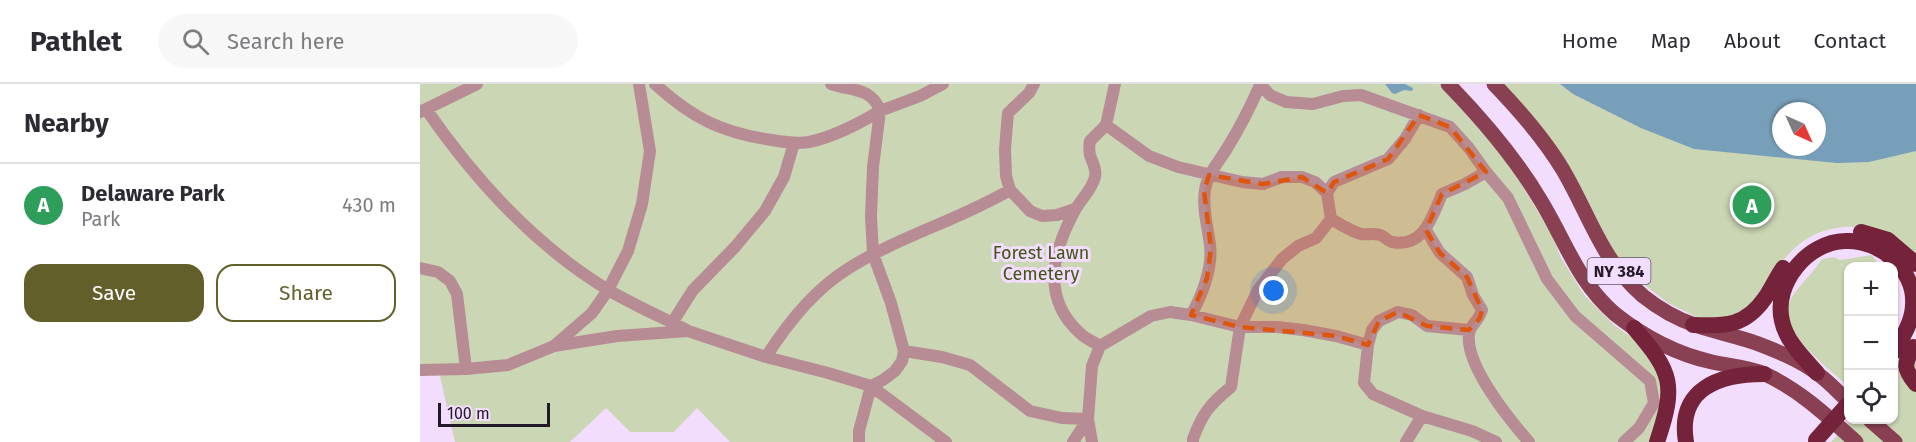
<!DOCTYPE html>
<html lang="en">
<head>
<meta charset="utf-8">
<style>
	:root { --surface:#fff; --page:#f7f7f7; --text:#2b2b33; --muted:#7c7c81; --line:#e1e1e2; --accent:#635f2b }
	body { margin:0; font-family:"Fira Sans",sans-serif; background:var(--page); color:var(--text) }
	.controls { position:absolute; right:18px; bottom:18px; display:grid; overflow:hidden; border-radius:12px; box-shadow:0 2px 4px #0004 }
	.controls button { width:54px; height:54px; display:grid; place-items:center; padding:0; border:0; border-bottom:2px solid var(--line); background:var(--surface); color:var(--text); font:30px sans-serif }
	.compass { position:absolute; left:1352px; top:18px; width:54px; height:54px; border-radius:50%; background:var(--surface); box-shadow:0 2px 4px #0004; rotate:135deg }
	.scale { position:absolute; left:18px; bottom:15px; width:112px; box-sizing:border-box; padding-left:6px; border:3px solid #221a26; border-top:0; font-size:16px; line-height:21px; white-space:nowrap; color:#221a26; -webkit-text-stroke:4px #f3ddfe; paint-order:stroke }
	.you { position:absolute; left:854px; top:207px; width:21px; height:21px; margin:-15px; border:4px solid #fff; border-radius:50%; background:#1a73e8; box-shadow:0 0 0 9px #1a73e833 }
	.badge { display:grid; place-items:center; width:39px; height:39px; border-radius:50%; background:var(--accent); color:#fff; font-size:20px; font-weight:700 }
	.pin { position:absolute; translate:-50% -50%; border:3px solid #fff; box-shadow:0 2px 6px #0006 }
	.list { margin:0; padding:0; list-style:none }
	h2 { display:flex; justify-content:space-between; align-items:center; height:78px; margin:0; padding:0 24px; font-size:26px }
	h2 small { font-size:20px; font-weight:400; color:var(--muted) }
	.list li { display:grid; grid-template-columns:39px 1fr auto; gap:18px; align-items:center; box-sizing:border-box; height:84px; padding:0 24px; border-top:2px solid var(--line) }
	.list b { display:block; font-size:22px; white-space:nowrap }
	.list p { margin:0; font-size:20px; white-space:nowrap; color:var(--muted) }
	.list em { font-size:20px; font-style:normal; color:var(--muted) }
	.actions { display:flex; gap:12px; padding:18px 24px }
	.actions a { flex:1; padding:14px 0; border:2px solid var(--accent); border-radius:18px; text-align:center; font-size:21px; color:var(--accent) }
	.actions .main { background:var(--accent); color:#fff }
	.icon { flex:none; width:33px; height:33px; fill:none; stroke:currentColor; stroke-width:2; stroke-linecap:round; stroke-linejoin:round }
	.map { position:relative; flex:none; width:1496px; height:358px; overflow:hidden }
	header { display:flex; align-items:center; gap:36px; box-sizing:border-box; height:84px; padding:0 30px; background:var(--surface); border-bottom:2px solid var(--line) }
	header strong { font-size:28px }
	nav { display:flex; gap:33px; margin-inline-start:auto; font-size:21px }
	.search { width:420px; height:54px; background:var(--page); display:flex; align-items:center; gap:15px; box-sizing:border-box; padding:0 21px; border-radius:33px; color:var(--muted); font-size:22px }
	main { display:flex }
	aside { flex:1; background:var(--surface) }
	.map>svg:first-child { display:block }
	.green { fill:#cbd6b4; fill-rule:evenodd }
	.water { fill:#789fb9; fill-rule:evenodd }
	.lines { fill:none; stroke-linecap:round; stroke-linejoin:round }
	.minor { stroke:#b78c94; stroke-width:12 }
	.major { stroke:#884052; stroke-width:15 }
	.highway { stroke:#75223b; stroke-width:16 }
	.highway-bridge { stroke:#75223b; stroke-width:16 }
	.marked { fill:#de560d; fill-opacity:0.2; stroke:#de560d; stroke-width:4.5; stroke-dasharray:12 8; stroke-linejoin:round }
	.labels { text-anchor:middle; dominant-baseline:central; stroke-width:6; stroke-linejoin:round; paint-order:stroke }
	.shield { fill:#f3ddfe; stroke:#615467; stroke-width:1.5 }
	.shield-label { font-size:16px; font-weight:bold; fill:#221a26 }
	.park-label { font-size:18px; fill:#455416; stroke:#f3ddfe }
</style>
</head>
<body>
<header>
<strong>Pathlet</strong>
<div class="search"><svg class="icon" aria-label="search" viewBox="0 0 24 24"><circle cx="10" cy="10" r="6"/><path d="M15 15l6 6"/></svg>Search here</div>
<nav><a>Home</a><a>Map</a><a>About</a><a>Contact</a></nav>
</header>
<main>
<aside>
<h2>Nearby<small></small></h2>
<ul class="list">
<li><span class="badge" style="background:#2e9e5b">A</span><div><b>Delaware Park</b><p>Park</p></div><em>430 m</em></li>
</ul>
<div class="actions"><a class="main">Save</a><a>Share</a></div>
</aside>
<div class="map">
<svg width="1496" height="358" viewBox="0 0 1496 358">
	<rect width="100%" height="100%" fill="#f3ddfe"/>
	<!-- green -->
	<path class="green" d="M0,0H1019L1088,78L1132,151L1141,174L1165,212L1194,241L1215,256L1238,284L1243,317L1230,358H310L277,324L254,348H210L186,324L150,358H35L19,288L0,289Z
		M1081,0H1496V175C1482,167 1464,151 1449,146C1438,142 1427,142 1417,144C1370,150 1350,196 1326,231L1281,235L1248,219L1226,202L1204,180L1191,164ZM1361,27H1397V63H1361Z
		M1452,171L1459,181L1458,182L1428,183V302C1407,283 1347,241 1376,207C1384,197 1394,187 1402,175L1414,173L1420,176Z
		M1496,266V358H1411L1432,336H1474V290Z"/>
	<!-- water -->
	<path class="water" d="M965,0H985L993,4L992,7L984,6L975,10L972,9Z
		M1140,0H1496V67L1449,78L1417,79L1274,65L1221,44L1153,10ZM1361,27H1397V63H1361Z"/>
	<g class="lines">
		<!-- minor -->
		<path class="minor" d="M235,0C272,34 302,49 352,56C364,58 376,60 389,58C414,53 438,40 460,27
			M411,0C431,7 452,3 460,27L500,12L523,0
			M614,0L609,9L588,29L585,65L586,92L590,106L610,127L622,132L637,131L655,125
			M840,0L850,11L866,18L893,20L923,12L941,11L1030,43L1049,64L1066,88L1088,114L1127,195L1155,232L1230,297L1234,319L1219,344L1204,358
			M6,25C55,96 115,162 190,207C214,221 241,233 267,246
			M0,28L57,0
			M999,31L985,55L968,75L914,98L907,109L911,135C920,140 930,147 941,150C947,151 954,149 960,151C964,152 968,157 972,158C1004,164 1012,133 1022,110L1045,100L1066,88
			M686,41L729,72L758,83L822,98L843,100L862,93H882L895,98L907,109
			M1006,146L1020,169L1047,193L1053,211L1062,226C1059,237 1050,241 1049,250C1045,281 1089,335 1109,358
			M0,184L18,188L30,197L37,210L46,285
			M771,231C782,212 793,183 790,161C788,144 782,124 785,106C787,91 798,79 806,66C819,45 830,24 840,1
			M252,239L273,206L315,163L345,127L364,93L374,59
			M1049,246L1007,242L992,231L978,228L959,237L952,246L948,261L944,299L953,310L1002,332L1052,347L1076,358
			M134,262L172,229L188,206L208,167L222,120L230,67L219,0
			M680,262C674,258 666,255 661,250C621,215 632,169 654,128C660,116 672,106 675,93C677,85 672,78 670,71C669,66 669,62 670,57L686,41L695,0
			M484,267L522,273L550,281L610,327L642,334L668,335
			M346,273C367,240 393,207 426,186C477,153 537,137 590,106
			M0,286L46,285L88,281L134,262L197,252L268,247L346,273L408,289L451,302L526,358
			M439,358V347L451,302L463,296L475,287L482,277L484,267L471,219L453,170L451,132L453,83L460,27
			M653,358L668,335
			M672,358L668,335L672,282L680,262L731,232L750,228L771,231L820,243H857L883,246L916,252L948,261
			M773,358V355C782,330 790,320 811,303L820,243L838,206L862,175L878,162L896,154L911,135
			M986,358L1002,332"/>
		<!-- major -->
		<path class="major" d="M1028,0C1063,36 1095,73 1121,117C1146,158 1157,197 1195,230C1224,253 1256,270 1292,278C1310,282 1329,283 1345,290C1381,307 1407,332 1436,358
			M1074,0C1099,26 1124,54 1143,86C1170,132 1181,176 1223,212C1238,224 1257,235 1275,241C1295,248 1316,252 1336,259C1357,267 1380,276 1398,290C1409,298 1418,308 1428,317
			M1450,336L1475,358"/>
		<!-- highway -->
		<path class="highway" d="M1441,148L1468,156L1496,180
			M1273,241C1305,242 1325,243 1345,214C1352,204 1356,194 1363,184
			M1214,244C1253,289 1256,301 1237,358
			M1493,263C1484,281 1483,284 1496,300
			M1397,289C1384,274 1366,257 1362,237C1353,199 1388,158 1425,157C1460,155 1496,186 1493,222C1492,239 1482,254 1474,268
			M1266,358C1257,304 1300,290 1344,290"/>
		<!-- highway-bridge -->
		<path class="highway-bridge" d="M1396,356L1428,320"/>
	</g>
	<!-- marked area -->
	<path class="marked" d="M999,31L1030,43L1066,88L1022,110L1006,146L1020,169L1047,193L1062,226L1060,234L1049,246L1007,242L978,228L959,237L948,261L916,252L820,243L771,231L787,194L791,164L784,107L789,91L843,100L882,93L907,109L914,98L968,75Z"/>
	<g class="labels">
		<!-- shield labels -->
		<rect class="shield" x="1167.5" y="174" width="63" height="26" rx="4.5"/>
		<g class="shield-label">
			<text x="1199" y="187">NY 384</text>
		</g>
		<!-- park labels -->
		<g class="park-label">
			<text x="621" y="169">Forest Lawn<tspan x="621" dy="21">Cemetery</tspan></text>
		</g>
	</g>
</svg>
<div class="controls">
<button>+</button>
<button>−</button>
<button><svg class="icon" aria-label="locate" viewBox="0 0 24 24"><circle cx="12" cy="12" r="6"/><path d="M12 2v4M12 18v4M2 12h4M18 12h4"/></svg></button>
</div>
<svg class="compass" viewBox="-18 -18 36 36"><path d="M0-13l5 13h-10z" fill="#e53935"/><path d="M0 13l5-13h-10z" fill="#7c7c81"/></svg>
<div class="scale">100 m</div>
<div class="you"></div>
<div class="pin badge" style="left:1332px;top:121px;background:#2e9e5b">A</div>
</div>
</main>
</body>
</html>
